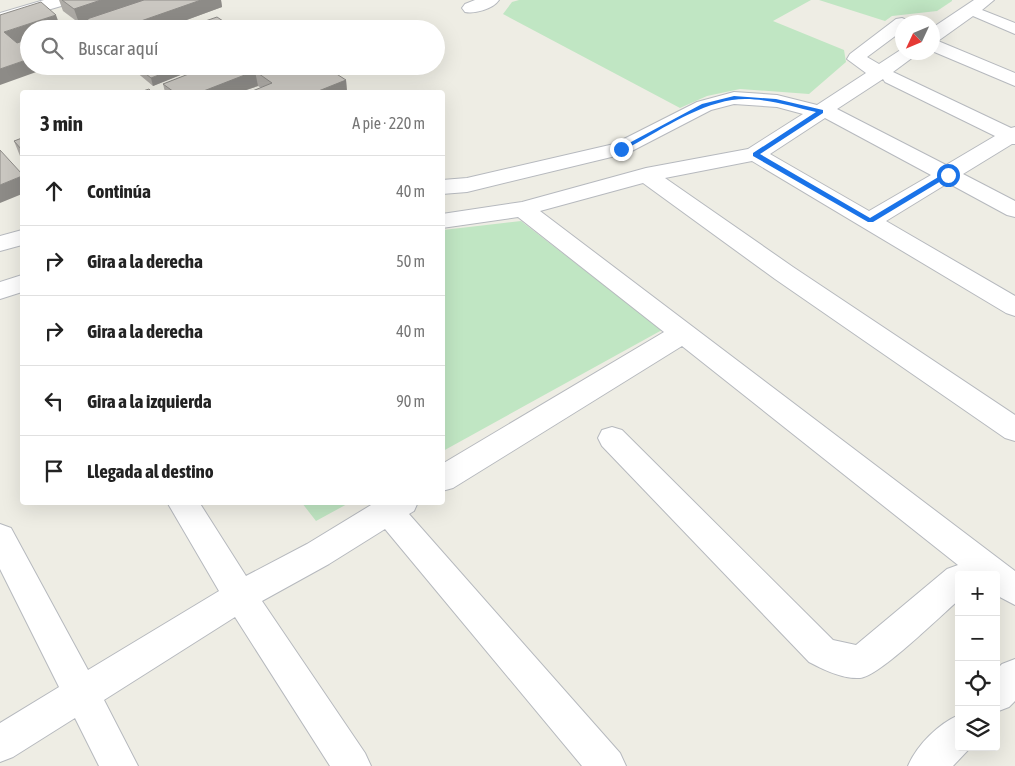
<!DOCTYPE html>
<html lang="es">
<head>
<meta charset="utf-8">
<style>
	:root { --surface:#fff; --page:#f2f2f2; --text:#222; --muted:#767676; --line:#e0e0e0 }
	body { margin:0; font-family:"Asap Condensed",sans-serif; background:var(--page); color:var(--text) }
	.controls { position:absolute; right:15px; bottom:15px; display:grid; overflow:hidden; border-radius:5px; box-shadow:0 5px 20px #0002 }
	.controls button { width:45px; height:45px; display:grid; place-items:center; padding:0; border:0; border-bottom:1px solid var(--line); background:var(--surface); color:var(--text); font:25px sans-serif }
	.compass { position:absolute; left:895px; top:15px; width:45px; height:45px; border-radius:50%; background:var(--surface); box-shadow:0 5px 20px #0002; rotate:226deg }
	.stop { position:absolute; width:15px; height:15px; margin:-11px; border:4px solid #1a73e8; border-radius:50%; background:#fff }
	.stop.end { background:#1a73e8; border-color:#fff; box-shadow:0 1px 5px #0008 }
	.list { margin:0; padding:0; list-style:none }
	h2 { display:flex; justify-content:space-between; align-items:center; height:65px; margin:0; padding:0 20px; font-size:21px }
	h2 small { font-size:16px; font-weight:400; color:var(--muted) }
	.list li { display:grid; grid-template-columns:32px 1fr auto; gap:15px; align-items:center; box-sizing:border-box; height:70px; padding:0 20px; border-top:1px solid var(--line) }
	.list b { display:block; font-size:19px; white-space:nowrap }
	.list em { font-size:16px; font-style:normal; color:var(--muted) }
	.icon { flex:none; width:28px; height:28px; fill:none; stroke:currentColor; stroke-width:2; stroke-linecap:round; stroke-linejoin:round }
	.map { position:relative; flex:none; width:1015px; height:766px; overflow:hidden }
	.search { position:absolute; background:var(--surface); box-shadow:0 5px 20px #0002; left:20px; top:20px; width:425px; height:55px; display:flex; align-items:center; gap:12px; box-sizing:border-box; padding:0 18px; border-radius:28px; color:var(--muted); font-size:19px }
	.panel { position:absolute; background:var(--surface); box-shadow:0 5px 20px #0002; left:20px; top:90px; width:425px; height:415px; border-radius:5px }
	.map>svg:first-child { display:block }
	.green { fill:#c0e6c3 }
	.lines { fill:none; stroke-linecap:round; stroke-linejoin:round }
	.minor-casing { stroke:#b6b9be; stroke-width:2 }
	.minor { fill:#fff; fill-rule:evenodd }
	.wall { fill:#aeaba6 }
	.shaded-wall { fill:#8d8b87 }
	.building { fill:#cac7c1; stroke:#8d8b87 }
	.route { fill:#1a73e8 }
</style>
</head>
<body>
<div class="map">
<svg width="1015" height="766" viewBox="0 0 1015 766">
	<rect width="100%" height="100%" fill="#eeede4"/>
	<!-- green -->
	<path class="green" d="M519,0H811L773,21L844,50L846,62L809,94L740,89L707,96L680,108L503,14L512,2Z
		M819,0H952V1L937,11L892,16L885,21Z
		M521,221L662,330L443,451V230Z
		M302,503H349L316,521Z"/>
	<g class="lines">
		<defs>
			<path id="minor" d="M44,0H71L68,4L0,24V13Z
				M475,0H499C493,9 475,14 465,12L462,8L465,4Z
				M974,0H994L982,10L1015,23V34L973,16L938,41L1015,73V86L932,51V28Z
				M902,18L911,22H902V31L867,57L879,64L902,49V52H920L893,72L1011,128L1015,127V144H1012L963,174L1015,201V217L1007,215L948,183L886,221L1015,296V316L1006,313L752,161L665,178L793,267L1015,415V441L1005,438L775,279L643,183L540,211L1015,571V605L996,595V575H959V600C941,615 879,677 860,678C843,679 824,670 809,662L602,446L598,438L602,430L612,427L622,430L833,640L856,645L947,569L958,565L682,346L453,488L442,491V464L664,332L518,217L442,228V214L522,202L646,168L748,149L803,114L777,107L734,104L711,110L628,153L467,192L442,194V180L467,178L614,144L697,102L734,92L777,95L817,105L866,73L847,59L850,54L896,19ZM883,79L885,82L995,136L946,165L837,109ZM825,118L931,175L869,211L770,154Z
				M22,230V245L0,251V236Z
				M22,275V292L0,299V282Z
				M167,502H199L246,576L307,544L376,502H418L414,511L409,514L620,753L626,766H582L385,529L329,564L262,601L365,753L371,766H330L235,617L104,700L138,766H99L75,718L13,757L0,762V723L59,687L0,569V524L11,528L88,670L219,591Z
				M1015,659V701L1009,707L996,712V670L1002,664Z
				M959,715V747H971L953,766H908C917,745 938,724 959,715Z"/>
		</defs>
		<!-- minor casing -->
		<use href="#minor" class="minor-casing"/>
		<!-- minor -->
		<use href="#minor" class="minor"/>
	</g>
	<!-- wall -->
	<path class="wall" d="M59,0H221L222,7L162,29H90L87,20L79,23L63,11Z
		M129,66H187L188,72L153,86Z
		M209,66L346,80L347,92H250L261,88L258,86L240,92H165L163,84Z
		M22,138V158L20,156L14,141Z"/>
	<!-- shaded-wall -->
	<path class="shaded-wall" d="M101,0H144V1L79,23L74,9Z
		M201,0H221L222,7L162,29H118Z
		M56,15L61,29H29V40L10,46L4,32Z
		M29,59V66H53L0,85V69Z
		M182,66H187L188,72L153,86L151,78Z
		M255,71L258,86L240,92H201Z
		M346,80L347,92H316Z
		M22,176V194L0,203V185Z"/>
	<!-- building -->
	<path class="building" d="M62,0H101L74,9Z
		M144,0H201L118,29H100L87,19Z
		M41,2L56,15L4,32L17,43L29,39V59L0,69V15Z
		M217,17L235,29L185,28Z
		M68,26L72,29H58Z
		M136,66H182L151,78Z
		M209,66H324L346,80L316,92H250L272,83L255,71L201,92H174L163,84Z
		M149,89L152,92H140Z
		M22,138V150L14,141Z
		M0,150L22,174V176L0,185Z"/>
	<!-- route -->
	<path class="route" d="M734,96L776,99L823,110V113L760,154L870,218L945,173L951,175L873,222H868L753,156V153L816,112C790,106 759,96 732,100C694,106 658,132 624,150L618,149L702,104Z"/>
</svg>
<div class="controls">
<button>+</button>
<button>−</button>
<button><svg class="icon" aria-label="locate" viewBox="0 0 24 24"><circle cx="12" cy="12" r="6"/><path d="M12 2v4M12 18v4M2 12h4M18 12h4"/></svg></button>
<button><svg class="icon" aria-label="layers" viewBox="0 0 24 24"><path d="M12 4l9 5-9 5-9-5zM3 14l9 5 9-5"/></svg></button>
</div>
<svg class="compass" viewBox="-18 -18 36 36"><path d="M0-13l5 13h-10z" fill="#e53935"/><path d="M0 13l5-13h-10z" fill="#767676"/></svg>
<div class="stop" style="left:948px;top:175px"></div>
<div class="stop end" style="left:621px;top:149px"></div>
<div class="search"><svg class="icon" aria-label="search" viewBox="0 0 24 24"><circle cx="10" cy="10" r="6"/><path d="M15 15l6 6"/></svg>Buscar aquí</div>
<section class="panel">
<h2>3 min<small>A pie · 220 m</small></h2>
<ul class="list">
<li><svg class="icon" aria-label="ahead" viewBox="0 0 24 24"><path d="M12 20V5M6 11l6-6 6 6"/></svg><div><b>Continúa</b></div><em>40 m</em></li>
<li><svg class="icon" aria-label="right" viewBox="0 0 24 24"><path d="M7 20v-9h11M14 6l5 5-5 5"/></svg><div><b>Gira a la derecha</b></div><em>50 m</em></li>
<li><svg class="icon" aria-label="right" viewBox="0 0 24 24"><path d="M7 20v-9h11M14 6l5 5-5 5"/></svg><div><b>Gira a la derecha</b></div><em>40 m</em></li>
<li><svg class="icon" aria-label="left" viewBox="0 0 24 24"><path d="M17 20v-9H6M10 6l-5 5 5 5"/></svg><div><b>Gira a la izquierda</b></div><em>90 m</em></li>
<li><svg class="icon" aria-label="arrive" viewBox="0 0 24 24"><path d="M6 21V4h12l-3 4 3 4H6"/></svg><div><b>Llegada al destino</b></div></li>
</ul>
</section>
</div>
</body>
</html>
